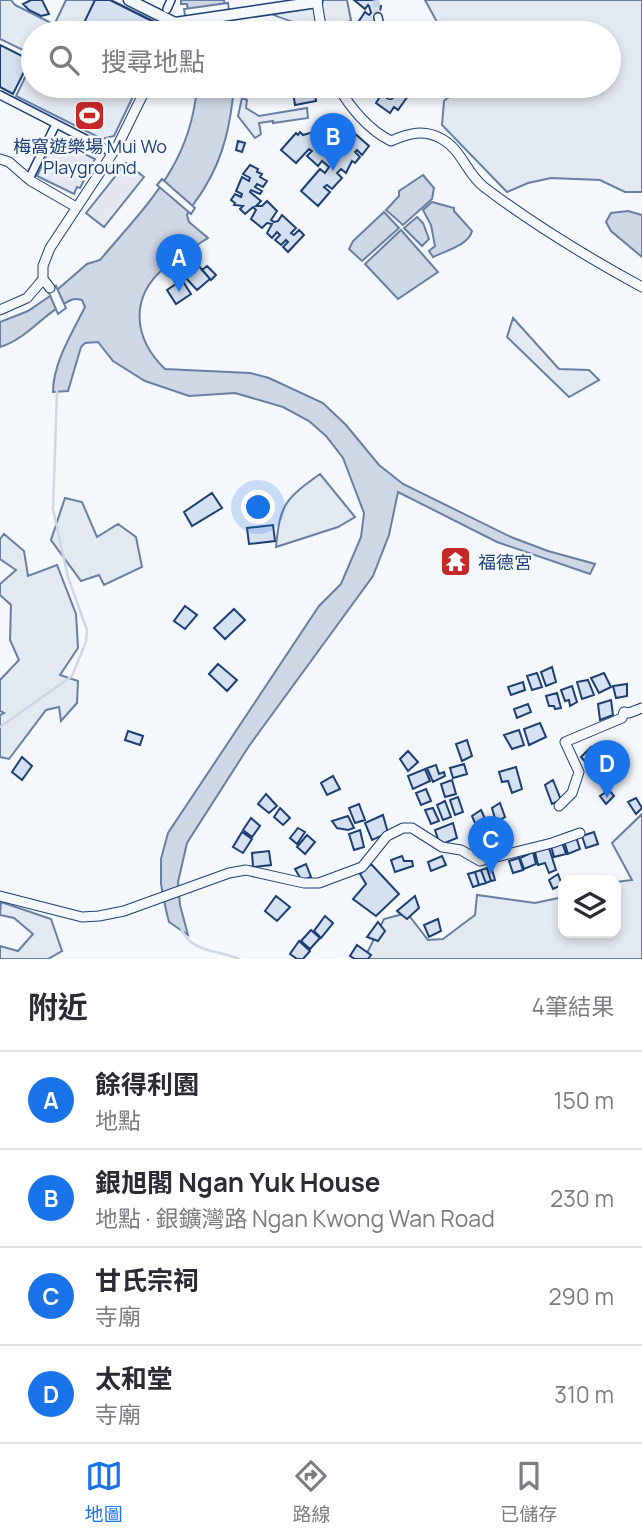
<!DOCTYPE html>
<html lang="zh-TW">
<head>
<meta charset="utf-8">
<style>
	:root { --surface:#fff; --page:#f7f7f7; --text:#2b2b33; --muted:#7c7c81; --line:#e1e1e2; --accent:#1a73e8 }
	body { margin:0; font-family:Manrope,"Noto Sans TC",sans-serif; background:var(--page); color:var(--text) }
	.controls { position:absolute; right:21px; bottom:21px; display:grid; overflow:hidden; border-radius:14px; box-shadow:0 4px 10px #0003 }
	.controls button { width:63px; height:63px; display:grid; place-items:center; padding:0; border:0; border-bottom:2px solid var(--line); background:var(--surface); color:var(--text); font:35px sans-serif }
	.you { position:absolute; left:259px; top:508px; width:24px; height:24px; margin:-18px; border:5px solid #fff; border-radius:50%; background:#1a73e8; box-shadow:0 0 0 10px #1a73e833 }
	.badge { display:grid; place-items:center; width:46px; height:46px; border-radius:50%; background:var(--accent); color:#fff; font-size:23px; font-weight:700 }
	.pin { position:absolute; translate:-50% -58px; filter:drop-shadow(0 2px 4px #0008) }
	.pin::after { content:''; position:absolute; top:37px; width:24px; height:21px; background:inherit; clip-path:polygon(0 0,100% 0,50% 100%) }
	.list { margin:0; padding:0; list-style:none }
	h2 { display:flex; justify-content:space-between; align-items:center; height:91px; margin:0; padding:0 28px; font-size:30px }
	h2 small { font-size:23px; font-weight:400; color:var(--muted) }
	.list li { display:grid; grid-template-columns:46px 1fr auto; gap:21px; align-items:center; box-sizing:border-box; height:98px; padding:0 28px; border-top:2px solid var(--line) }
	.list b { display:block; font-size:26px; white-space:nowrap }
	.list p { margin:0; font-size:23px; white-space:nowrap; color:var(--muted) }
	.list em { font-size:23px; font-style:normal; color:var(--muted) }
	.icon { flex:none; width:38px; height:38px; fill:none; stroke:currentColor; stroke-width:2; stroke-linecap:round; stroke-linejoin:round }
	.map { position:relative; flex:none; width:642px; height:959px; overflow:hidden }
	.search { position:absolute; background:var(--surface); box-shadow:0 4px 10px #0003; left:21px; right:21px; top:21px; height:77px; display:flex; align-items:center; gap:18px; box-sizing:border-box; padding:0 24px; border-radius:38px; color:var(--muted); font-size:26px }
	.sheet { height:483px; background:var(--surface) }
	nav { display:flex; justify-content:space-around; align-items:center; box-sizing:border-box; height:98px; border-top:2px solid var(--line); background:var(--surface); font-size:19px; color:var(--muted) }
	nav a { display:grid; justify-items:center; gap:4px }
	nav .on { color:var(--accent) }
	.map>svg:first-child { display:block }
	.green { fill:#e3e9f0; stroke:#687fa3; stroke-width:2 }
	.parking { fill:#e3e8f0; stroke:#687fa3; stroke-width:2 }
	.water { fill:#cfd7e4; stroke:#687fa3; stroke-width:2 }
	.pier { fill:#f4f7fb; stroke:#687fa3; stroke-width:2 }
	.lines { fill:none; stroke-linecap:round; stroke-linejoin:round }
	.stream { stroke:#cfd7e4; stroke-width:2.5 }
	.building { fill:#d5e0f0; stroke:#1d3f73; stroke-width:2 }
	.pedestrian-tunnel { stroke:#c9d2e0; stroke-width:7; stroke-dasharray:7 3.5; stroke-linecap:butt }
	.pedestrian-casing { stroke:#1d3f73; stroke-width:10 }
	.minor-casing { stroke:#1d3f73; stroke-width:11 }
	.tertiary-casing { stroke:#1d3f73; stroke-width:13 }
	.pedestrian { stroke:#f4f7fb; stroke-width:7 }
	.minor { stroke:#f4f7fb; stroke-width:9 }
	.tertiary { stroke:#f4f7fb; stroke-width:10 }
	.labels { text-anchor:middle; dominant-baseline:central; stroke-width:5; stroke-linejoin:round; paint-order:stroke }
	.poi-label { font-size:18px; fill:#1d3f73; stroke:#f4f7fb }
</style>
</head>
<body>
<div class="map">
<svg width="642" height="959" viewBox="0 0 642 959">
	<rect width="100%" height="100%" fill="#f4f7fb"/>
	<!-- green -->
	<path class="green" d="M0,0H11L15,5L57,26L59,24L56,21L66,0H111L156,22L160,33H33V55L0,39Z
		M308,0H347L351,20C345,24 339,32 332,33C327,34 277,17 272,14L298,10Z
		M425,0H642V192H625L600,180L551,178L528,183L507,192L442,125L444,101L456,91L455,86H609V33H443Z
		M33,61V86H138L114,136L102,139L16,96Z
		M242,98L247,100L246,108L259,116L307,108L308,118L273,123V121L259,123L261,134L255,138L238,116Z
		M513,318L559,369L589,370L599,380L569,397L507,337Z
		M320,474L355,517L338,527L276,547C280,504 285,499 320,474Z
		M65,498L82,502L97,537L118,524L136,537L142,567L104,585L99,575L81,581L51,540Z
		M4,534L24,551L28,576L57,565L76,614L78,648L60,675L78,681L77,703L61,721L59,707L46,710L9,759L0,757V715L4,713L0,711V680L19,660L10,640L11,605L0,595V584L16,570L0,559V539Z
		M642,814V959H364L384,919L407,913L428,940L443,939L475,915L477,895L535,903L563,897V933H616V882L632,880L612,843Z
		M1,902L51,919L62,951L48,959H0V946L18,951L33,934L14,918L0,915Z"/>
	<!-- parking -->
	<path class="parking" d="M54,139L95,159L80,188L77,187L74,194L37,176Z
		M126,163L144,177L104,227L86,213Z"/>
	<!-- water -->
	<path class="water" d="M181,0H224L229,33H191L187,4H181Z
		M197,86H234C231,122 224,156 205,187C200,196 192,205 187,215L189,222L208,238C193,248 176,257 163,269C129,299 134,339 165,369L250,373L269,378L323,403L346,425L379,465L403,484L511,537L548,551L595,564L590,574L497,542L398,492L389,535L373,576L249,746L187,843L178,882L180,905L188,935L169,922L166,910L161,884V859L168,833L319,606L341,584L361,537L364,513L343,458L326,436L309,421L283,407L235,393L189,396L145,381L113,361L98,342L85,343L81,347L68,391L53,392C53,363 72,333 85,307L82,300C77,299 76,298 71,300C44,312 29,338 0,347V322L28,311L50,296L87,264L100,260C148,203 191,164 197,86Z
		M423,175L434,188L432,199L403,225L386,210L399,196V191Z
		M432,202L454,208V211L472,231C469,245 445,251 433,257L429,251L435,246L431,225L423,210Z
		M628,211L642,215V257L611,231L606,222L611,213Z
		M384,212L399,228L362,261L349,249L353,241Z
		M417,217L423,223L429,239L422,246L404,228Z
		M401,230L438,272L398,299L365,264Z"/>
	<!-- pier -->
	<path class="pier" d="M228,3L231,28L188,33L184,9Z
		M162,179L195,208L191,214L157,185Z
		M56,286L66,308L58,314L49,293Z"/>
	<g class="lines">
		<!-- stream -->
		<path class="stream" d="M0,727L72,676L86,642L87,630L68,577L53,509L57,391
			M181,928C190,953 219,950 239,959"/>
	</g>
	<!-- building -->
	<path class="building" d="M31,0H42L49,14L41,16L29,10L23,4Z
		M95,0H110L156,23L152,33H101L86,26L82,33H61L64,26L72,31L76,22L83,25Z
		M354,0H376L377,5L381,6L379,17L367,33H351L365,12L369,15L371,13L369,6L368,5L365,9Z
		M0,45L30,60L13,94L0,87Z
		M292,86H314L316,101L295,105Z
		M398,86H415L398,110L394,107L390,113L376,103L383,92L387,98L393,97Z
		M300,132L303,135L313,132L319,137L314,142L317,145L322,140L333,149L328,155L335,161L340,154L338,149L344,143L349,147L351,145L346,140L353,132L369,146L362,155L357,150L355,152L360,157L355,163L352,161L346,173L341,169L337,173L342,178L332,189L327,185L324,187L330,192L318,206L301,191L320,169L325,173L329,167L322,161L318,166L307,156L312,151L309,149L296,163L281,150L296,133L298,135Z
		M238,141L245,143L242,152L236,150Z
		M250,165L258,169L257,172L262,174L260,177L267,181L263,187L257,184L255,187L262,191L260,194L251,190L250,192L261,201L256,206H262L267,201L277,211L271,220L274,222L278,221L282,215L296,228L291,233L294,235L299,230L304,235L288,252L283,247L288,242L286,240L281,245L275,240L280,235L277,232L272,238L267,233L272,224L267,223L262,228L251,219L256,210L253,207L245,214L240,209L243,206L234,205L235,203L231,200L235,194L241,197L242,194L236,191L242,177L249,181L250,178L243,174Z
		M198,265L210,279L197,290L185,277Z
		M207,266L216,275L211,280L202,270Z
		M182,280L191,294L176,304L167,290Z
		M212,493L222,508L192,526L184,512Z
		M273,525L275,541L249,544L247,528Z
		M185,606L197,615L185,629L174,621Z
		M234,609L245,620L225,639L214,628Z
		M218,664L237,680L227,691L209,674Z
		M552,667L556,682L546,686L541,672Z
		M537,673L542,687L532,690L527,676Z
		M604,673L611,687L599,693L591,678Z
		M588,680L594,695L582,699L577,682Z
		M523,682L525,690L511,695L508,687Z
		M627,684V696L616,698L613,686Z
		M572,686L577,702L570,706L569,700L565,701L561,690Z
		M557,693L561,708L555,709L554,706H549L546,696Z
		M611,700L613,715L600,720L598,704Z
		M528,704L531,712L517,718L514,709Z
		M540,723L546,737L529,745L524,729Z
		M519,730L524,745L512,749L504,735Z
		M128,731L143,736L140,745L125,740Z
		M467,740L472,756L462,761L456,744Z
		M591,747L603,760L592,770L581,757Z
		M408,751L418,762L408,771L400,759Z
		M22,757L32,766L22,780L12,772Z
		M464,764L467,774L453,778L450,768Z
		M436,765L439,774L444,772L445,776L433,782L427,768Z
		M516,767L522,789L512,793L508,781L502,782L499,772Z
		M425,769L430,781L413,789L408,776Z
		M333,776L340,789L327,795L321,783Z
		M452,780L456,794L445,797L441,784Z
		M553,780L561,800L552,804L545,785Z
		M426,789L431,801L421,805L416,793Z
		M609,790L614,796L606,804L600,796Z
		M266,794L277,806L269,813L258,804Z
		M458,797L463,812L455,815L450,800Z
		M636,798L642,808L636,814L628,802Z
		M445,801L451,817L443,820L437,805Z
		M500,803L505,817L496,822L492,808Z
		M359,804L365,820L355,823L349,808Z
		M280,808L290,818L283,825L274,817Z
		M433,808L439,821L431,824L425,810Z
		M481,810L488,825L478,830L472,816Z
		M383,815L388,833L372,840L365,823Z
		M348,816L354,828L348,830L337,828L332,821Z
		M251,818L260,826L252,837L243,830Z
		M453,823L457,838L440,845L435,830Z
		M298,828L305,832L297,844L290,838Z
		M360,830L364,847L354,850L349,834Z
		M242,832L252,839L243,853L233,847Z
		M594,832L598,844L586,848L582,836Z
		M483,834L488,848H485L486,852L480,854L473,838Z
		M307,835L315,842L305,854L297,847Z
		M576,837L580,849L568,854L564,841Z
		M562,842L566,854L554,857L551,846Z
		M549,848L556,870L549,873L545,863L538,865L535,852Z
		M269,851L271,865L253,867L252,853Z
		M533,852L536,864L524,869L520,858Z
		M402,856L404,861H412L413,866L395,872L391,860Z
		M442,856L446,865L431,871L428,862Z
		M519,858L523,870L513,873L509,861Z
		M306,864L311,877L302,881L295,869Z
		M371,864L399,894L376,916L353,899L366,884L360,874Z
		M491,866L495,880L491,881L487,868Z
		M487,868L491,881L486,883L481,870Z
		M481,870L486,883L479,885L475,872Z
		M475,872L479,885L473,887L468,874Z
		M558,874L562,885L553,889L549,880Z
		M276,896L290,907L277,921L265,911Z
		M415,896L419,908L407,919L397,911Z
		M325,916L333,923L321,938L314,931Z
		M438,919L441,931L429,937L424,925Z
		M378,922L385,931L378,941L367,937Z
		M311,930L320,938L310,949L301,941Z
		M299,941L310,951L303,959H297L290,954Z
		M357,945L371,955L368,959H355L350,956Z"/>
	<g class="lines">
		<!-- pedestrian-tunnel -->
		<path class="pedestrian-tunnel" d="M376,0L378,17"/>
		<defs>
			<path id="pedestrian" d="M167,9L171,0
				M378,17L381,33
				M388,86L390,95
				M0,95L113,153
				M29,179L56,124"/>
			<path id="minor" d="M317,2L322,33
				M171,33L175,23
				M338,86C350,108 369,130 391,141C409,133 424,129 442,139C462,150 466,173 484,187C534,225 587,257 642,287
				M0,159L9,162L31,181L76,207
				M43,279L50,288
				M0,310L27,298L39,284L43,279V266L50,248L118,145L147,86
				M559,806L572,793L579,772L565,742L622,718L624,712L629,713L642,708
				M0,896L82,917L99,916L124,911L229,873L246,870L304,883H319L362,867L387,836L403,828H412L442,847L461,850L480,861L552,843L580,833"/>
			<path id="tertiary" d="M129,0L175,23L317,2V0"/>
		</defs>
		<!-- pedestrian casing -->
		<use href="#pedestrian" class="pedestrian-casing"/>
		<!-- minor casing -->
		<use href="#minor" class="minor-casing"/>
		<!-- tertiary casing -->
		<use href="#tertiary" class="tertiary-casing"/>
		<!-- pedestrian -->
		<use href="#pedestrian" class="pedestrian"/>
		<!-- minor -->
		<use href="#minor" class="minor"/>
		<!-- tertiary -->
		<use href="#tertiary" class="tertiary"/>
	</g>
	<!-- icons -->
	<defs>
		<symbol id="stadium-square" viewBox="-11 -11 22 22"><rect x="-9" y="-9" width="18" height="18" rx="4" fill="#c62828" stroke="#f4f7fb"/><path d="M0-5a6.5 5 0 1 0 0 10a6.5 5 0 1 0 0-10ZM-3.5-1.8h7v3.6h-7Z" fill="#fff"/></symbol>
		<symbol id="temple-square" viewBox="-11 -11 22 22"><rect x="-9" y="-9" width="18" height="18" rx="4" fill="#c62828" stroke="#f4f7fb"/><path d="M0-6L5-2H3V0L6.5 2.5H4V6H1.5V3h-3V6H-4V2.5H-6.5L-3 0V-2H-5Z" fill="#fff"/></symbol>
	</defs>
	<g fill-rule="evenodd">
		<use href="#stadium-square" x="72" y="98" width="35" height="35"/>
		<use href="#temple-square" x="438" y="544" width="35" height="35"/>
	</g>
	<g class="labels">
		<!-- poi labels -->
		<g class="poi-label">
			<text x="90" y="146">梅窩遊樂場 Mui Wo<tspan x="90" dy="21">Playground</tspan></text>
			<text x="478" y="562" text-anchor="start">福德宮</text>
		</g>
	</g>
</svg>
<div class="controls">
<button><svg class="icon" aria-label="layers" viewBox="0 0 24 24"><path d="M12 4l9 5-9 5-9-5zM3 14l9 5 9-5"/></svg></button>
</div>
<div class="you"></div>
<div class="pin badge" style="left:179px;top:292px">A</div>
<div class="pin badge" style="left:333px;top:171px">B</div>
<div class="pin badge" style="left:491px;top:874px">C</div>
<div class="pin badge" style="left:607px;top:798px">D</div>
<div class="search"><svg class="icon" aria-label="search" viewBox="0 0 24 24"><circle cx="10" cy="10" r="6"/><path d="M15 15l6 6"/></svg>搜尋地點</div>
</div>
<section class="sheet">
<h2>附近<small>4筆結果</small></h2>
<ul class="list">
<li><span class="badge">A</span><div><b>餘得利園</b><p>地點</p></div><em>150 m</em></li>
<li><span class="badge">B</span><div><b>銀旭閣 Ngan Yuk House</b><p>地點 · 銀鑛灣路 Ngan Kwong Wan Road</p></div><em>230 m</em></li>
<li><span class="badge">C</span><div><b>甘氏宗祠</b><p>寺廟</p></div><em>290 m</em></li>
<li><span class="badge">D</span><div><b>太和堂</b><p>寺廟</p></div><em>310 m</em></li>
</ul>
</section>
<nav>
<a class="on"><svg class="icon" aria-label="map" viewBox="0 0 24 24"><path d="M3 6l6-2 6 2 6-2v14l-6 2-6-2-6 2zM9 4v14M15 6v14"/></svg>地圖</a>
<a><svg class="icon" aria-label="directions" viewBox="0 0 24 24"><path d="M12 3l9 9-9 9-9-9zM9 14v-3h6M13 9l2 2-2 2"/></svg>路線</a>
<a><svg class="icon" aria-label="saved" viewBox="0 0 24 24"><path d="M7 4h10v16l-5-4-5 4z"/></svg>已儲存</a>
</nav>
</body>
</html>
